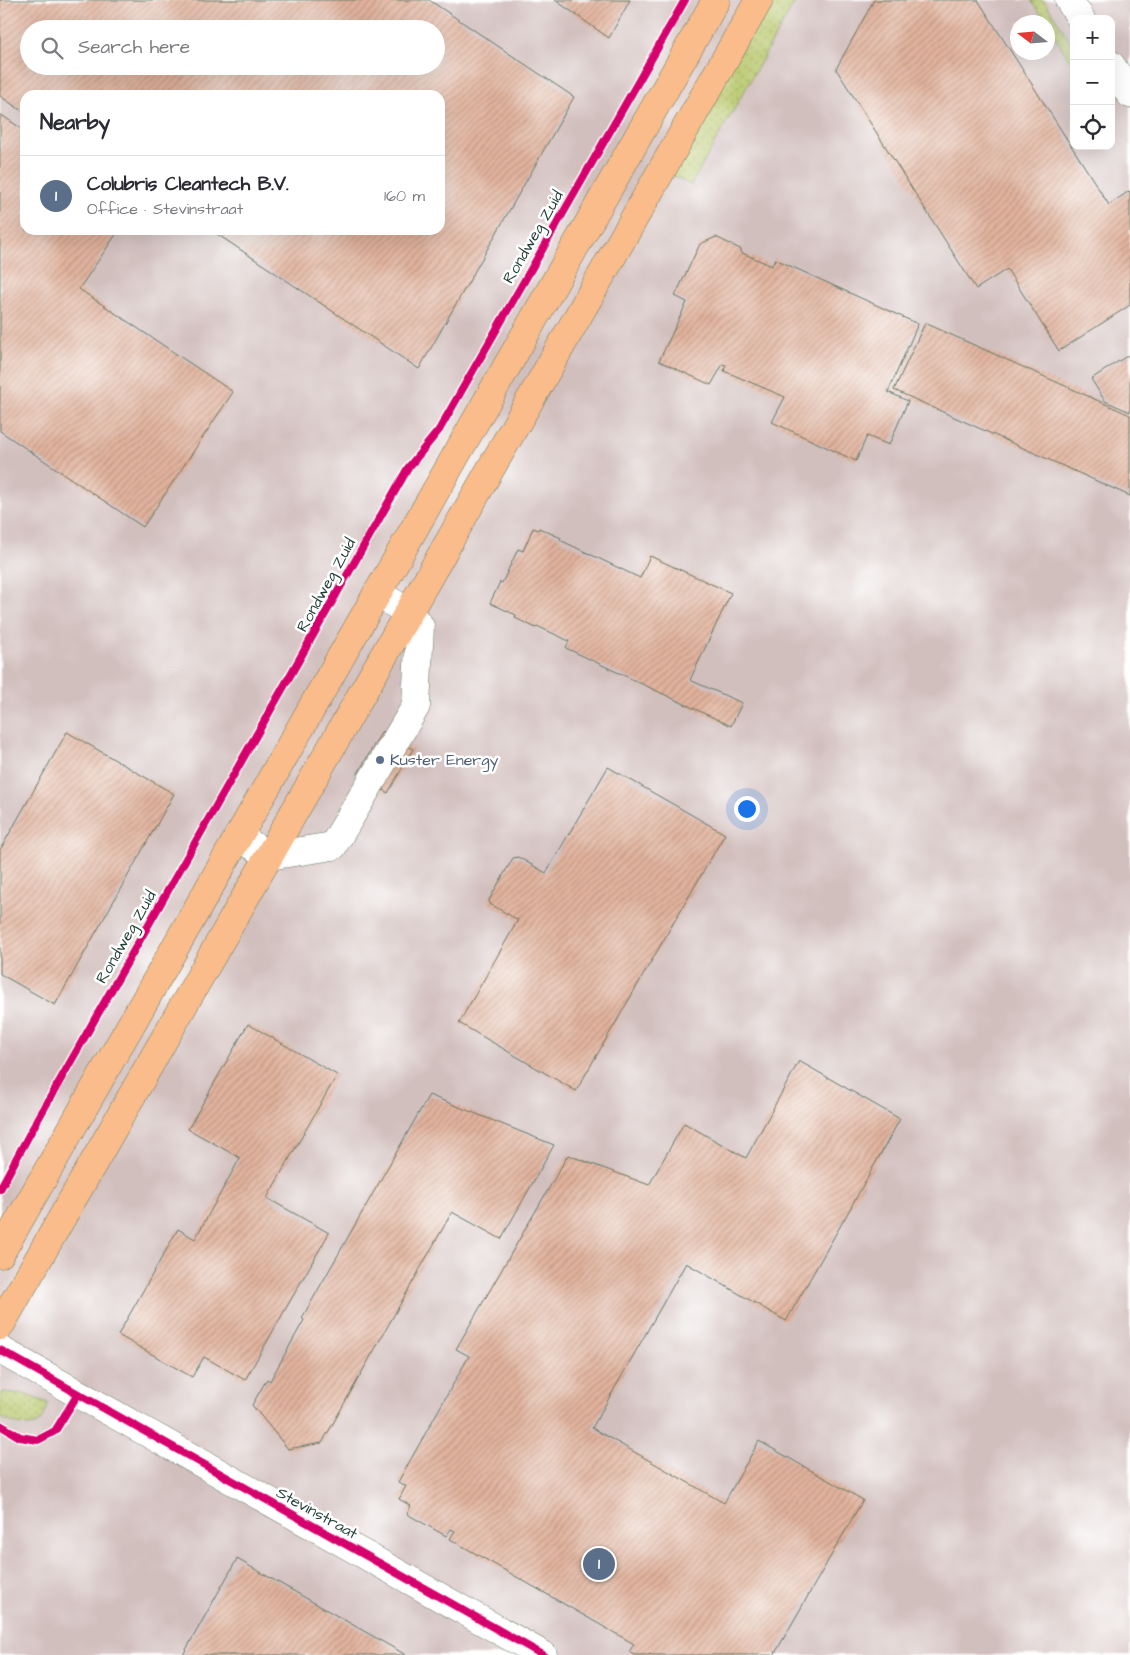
<!DOCTYPE html>
<html lang="en">
<head>
<meta charset="utf-8">
<style>
	:root { --surface:#fff; --page:#f7f7f7; --text:#2b2b33; --muted:#7c7c81; --line:#e1e1e2; --accent:#1f6fb2 }
	body { margin:0; font-family:"Architects Daughter",sans-serif; background:var(--page); color:var(--text) }
	.controls { position:absolute; right:15px; top:15px; display:grid; overflow:hidden; border-radius:10px; box-shadow:0 5px 20px #0002 }
	.controls button { width:45px; height:45px; display:grid; place-items:center; padding:0; border:0; border-bottom:1px solid var(--line); background:var(--surface); color:var(--text); font:25px sans-serif }
	.compass { position:absolute; left:1010px; top:15px; width:45px; height:45px; border-radius:50%; background:var(--surface); box-shadow:0 5px 20px #0002; rotate:286deg }
	.you { position:absolute; left:746px; top:808px; width:18px; height:18px; margin:-12px; border:4px solid #fff; border-radius:50%; background:#1a73e8; box-shadow:0 0 0 8px #1a73e833 }
	.badge { display:grid; place-items:center; width:32px; height:32px; border-radius:50%; background:var(--accent); color:#fff; font-size:16px; font-weight:700 }
	.pin { position:absolute; translate:-50% -50%; border:2px solid #fff; box-shadow:0 1px 5px #0006 }
	.list { margin:0; padding:0; list-style:none }
	h2 { display:flex; justify-content:space-between; align-items:center; height:65px; margin:0; padding:0 20px; font-size:21px }
	h2 small { font-size:16px; font-weight:400; color:var(--muted) }
	.list li { display:grid; grid-template-columns:32px 1fr auto; gap:15px; align-items:center; box-sizing:border-box; height:80px; padding:0 20px; border-top:1px solid var(--line) }
	.list b { display:block; font-size:19px; white-space:nowrap }
	.list p { margin:0; font-size:16px; white-space:nowrap; color:var(--muted) }
	.list em { font-size:16px; font-style:normal; color:var(--muted) }
	.icon { flex:none; width:28px; height:28px; fill:none; stroke:currentColor; stroke-width:2; stroke-linecap:round; stroke-linejoin:round }
	.map { position:relative; flex:none; width:1130px; height:1655px; overflow:hidden }
	.search { position:absolute; background:var(--surface); box-shadow:0 5px 20px #0002; left:20px; top:20px; width:425px; height:55px; display:flex; align-items:center; gap:12px; box-sizing:border-box; padding:0 18px; border-radius:28px; color:var(--muted); font-size:19px }
	.panel { position:absolute; background:var(--surface); box-shadow:0 5px 20px #0002; left:20px; top:90px; width:425px; height:145px; border-radius:15px }
	.map>svg:first-child { display:block }
	.industrial { fill:#d1bfbd; fill-rule:evenodd }
	.green { fill:url(#green-dots); stroke:#6c824f }
	.building { fill:url(#building-hatch); fill-rule:evenodd }
	.lines { fill:none; stroke-linecap:round; stroke-linejoin:round }
	.minor-casing { stroke:#667765; stroke-width:29 }
	.major-casing { stroke:#667765; stroke-width:29 }
	.minor { stroke:#fff; stroke-width:28 }
	.major { stroke:#f9bc8a; stroke-width:28 }
	.cycleway-casing { stroke:#fff; stroke-width:11 }
	.cycleway { stroke:#d6006c; stroke-width:8 }
	.service-dot { fill:#5c6f8a; stroke:#fff; stroke-width:2 }
	.labels { text-anchor:middle; dominant-baseline:central; stroke-width:5; stroke-linejoin:round; paint-order:stroke }
	.street-label { font-size:16px; fill:#1f3d34; stroke:#fff }
	.service-label { font-size:16px; fill:#4e5e75; stroke:#fff; text-anchor:start }
</style>
</head>
<body>
<div class="map">
<svg width="1130" height="1655" viewBox="0 0 1130 1655">
	<defs>
		<pattern id="green-dots" width="8" height="8" patternUnits="userSpaceOnUse" patternTransform="scale(1.25)"><rect width="8" height="8" fill="#b8c76a"/><path d="M2 2h.1M6 6h.1" fill="none" stroke="#95a358" stroke-width="1.8" stroke-linecap="round"/></pattern>
		<pattern id="building-hatch" width="6" height="6" patternUnits="userSpaceOnUse" patternTransform="scale(1.25)"><rect width="6" height="6" fill="#e2b39d"/><path d="M-1 1l2-2M0 6l6-6M5 7l2-2" fill="none" stroke="#b79381"/></pattern>
	</defs>
	<rect width="100%" height="100%" fill="#fff"/>
	<filter id="ink" filterUnits="userSpaceOnUse"><feTurbulence type="fractalNoise" baseFrequency=".02" numOctaves="2"/><feDisplacementMap in="SourceGraphic" scale="10" xChannelSelector="R" yChannelSelector="G"/><feConvolveMatrix kernelMatrix="1 2 1 2 8 2 1 2 1" color-interpolation-filters="sRGB"/></filter>
	<filter id="wash" filterUnits="userSpaceOnUse"><feTurbulence type="fractalNoise" baseFrequency=".0096" numOctaves="4" result="noise"/><feDisplacementMap in="SourceGraphic" scale="20" xChannelSelector="R" yChannelSelector="G"/><feGaussianBlur stdDeviation="1.12" result="paint"/><feColorMatrix in="noise" values="0 0 0 0 0 0 0 0 0 0 0 0 0 0 0 0 0 1.4 0 .05"/><feComposite in="paint" operator="in"/></filter>
	<g filter="url(#wash)">
		<rect width="100%" height="100%" fill="#eae2c0"/>
		<!-- industrial -->
		<path class="industrial" d="M0,0H1130V1655H0ZM1074,19H1111V146H1074ZM1018,22H1048V52H1018ZM29,29H436V66H29ZM25,95H440V230H25Z"/>
		<!-- green -->
		<path class="green" d="M769,0H796L691,185L670,174Z
			M1031,0H1044L1074,47V67L1048,26V22H1045Z
			M4,1392L24,1394L48,1403C42,1436 23,1426 0,1418V1393Z"/>
		<g id="blocks">
			<!-- building -->
			<path class="building" d="M0,0H429L574,97L419,369L211,230H440V95H25V113L0,96ZM29,29H436V66H29Z
				M555,0H630L609,38Z
				M874,0H978L1109,205L1129,191L1130,192V305L1059,351L1007,269L976,289L836,69Z
				M0,114L25,131V230H119L79,289L233,392L143,527L0,431Z
				M716,237L742,250L740,252L772,266L775,259L918,324L888,392L908,401L889,445L867,436L856,461L772,422L785,397L724,371L726,365L723,364L711,385L659,361L687,302L675,296L700,244Z
				M925,323L1130,415V496L894,390Z
				M1130,354V412L1105,401L1091,379Z
				M533,528L538,530L539,528L561,538L560,540L640,578L650,556L731,593L690,680L742,703L731,726L566,648L569,641L537,626L536,628L515,618L516,615L490,603L500,582L502,583L518,549L523,551Z
				M382,731L413,749L388,793L357,775Z
				M67,732L174,794L55,1005L0,974V850Z
				M608,767L725,834L576,1091L459,1023L518,920L490,904L489,900L513,858L518,857L546,873Z
				M248,1024L337,1075L267,1198L329,1233L245,1380L204,1357L192,1377L118,1335L178,1229L195,1239L240,1158L188,1129Z
				M799,1061L900,1119L846,1216L786,1321L686,1263L592,1428L724,1503L759,1441L863,1500L774,1655H652L649,1654V1655H634L629,1652L634,1644L450,1539L455,1531L451,1529L446,1536L407,1514L411,1506L399,1499L406,1486L398,1482L469,1356L456,1349L568,1155L649,1185L684,1123L746,1158Z
				M429,1095L554,1145L501,1239L452,1212L322,1443L288,1449L252,1405L267,1379L270,1381L304,1320L302,1318Z
				M237,1559L406,1655H183Z"/>
		</g>
	</g>
	<g filter="url(#ink)">
		<use href="#blocks" fill-opacity="0" stroke="#667765" stroke-width="1"/>
		<g class="lines">
			<defs>
				<path id="minor" d="M1069,0L1081,19
					M1111,65L1130,94
					M238,836L269,856L333,846L416,706L420,626L408,612L377,593
					M0,1350L543,1655"/>
				<path id="major" d="M0,1254L716,0
					M0,1326L759,0"/>
			</defs>
			<!-- minor casing -->
			<use href="#minor" class="minor-casing"/>
			<!-- major casing -->
			<use href="#major" class="major-casing"/>
			<!-- minor -->
			<use href="#minor" class="minor"/>
			<!-- major -->
			<use href="#major" class="major"/>
			<defs>
				<path id="cycleway" d="M0,1189L29,1135L408,468L439,430L685,0
					M0,1350L543,1655
					M0,1425L20,1437L38,1440L55,1431L78,1394"/>
			</defs>
			<!-- cycleway casing -->
			<use href="#cycleway" class="cycleway-casing"/>
			<!-- cycleway -->
			<use href="#cycleway" class="cycleway"/>
		</g>
	</g>
	<!-- markers -->
	<circle class="service-dot" cx="380" cy="760" r="5"/>
	<g class="labels">
		<!-- street labels -->
		<g class="street-label">
			<text transform="translate(533 237) rotate(-60)">Rondweg Zuid</text>
			<text transform="translate(326 585) rotate(-61)">Rondweg Zuid</text>
			<text transform="translate(126 937) rotate(-60)">Rondweg Zuid</text>
			<text transform="translate(317 1513) rotate(29)">Stevinstraat</text>
		</g>
		<!-- service labels -->
		<g class="service-label">
			<text x="390" y="760">Kuster Energy</text>
		</g>
	</g>
</svg>
<div class="controls">
<button>+</button>
<button>−</button>
<button><svg class="icon" aria-label="locate" viewBox="0 0 24 24"><circle cx="12" cy="12" r="6"/><path d="M12 2v4M12 18v4M2 12h4M18 12h4"/></svg></button>
</div>
<svg class="compass" viewBox="-18 -18 36 36"><path d="M0-13l5 13h-10z" fill="#e53935"/><path d="M0 13l5-13h-10z" fill="#7c7c81"/></svg>
<div class="you"></div>
<div class="pin badge" style="left:599px;top:1564px;background:#5c6f8a">1</div>
<div class="search"><svg class="icon" aria-label="search" viewBox="0 0 24 24"><circle cx="10" cy="10" r="6"/><path d="M15 15l6 6"/></svg>Search here</div>
<section class="panel">
<h2>Nearby<small></small></h2>
<ul class="list">
<li><span class="badge" style="background:#5c6f8a">1</span><div><b>Colubris Cleantech B.V.</b><p>Office · Stevinstraat</p></div><em>160 m</em></li>
</ul>
</section>
</div>
</body>
</html>
